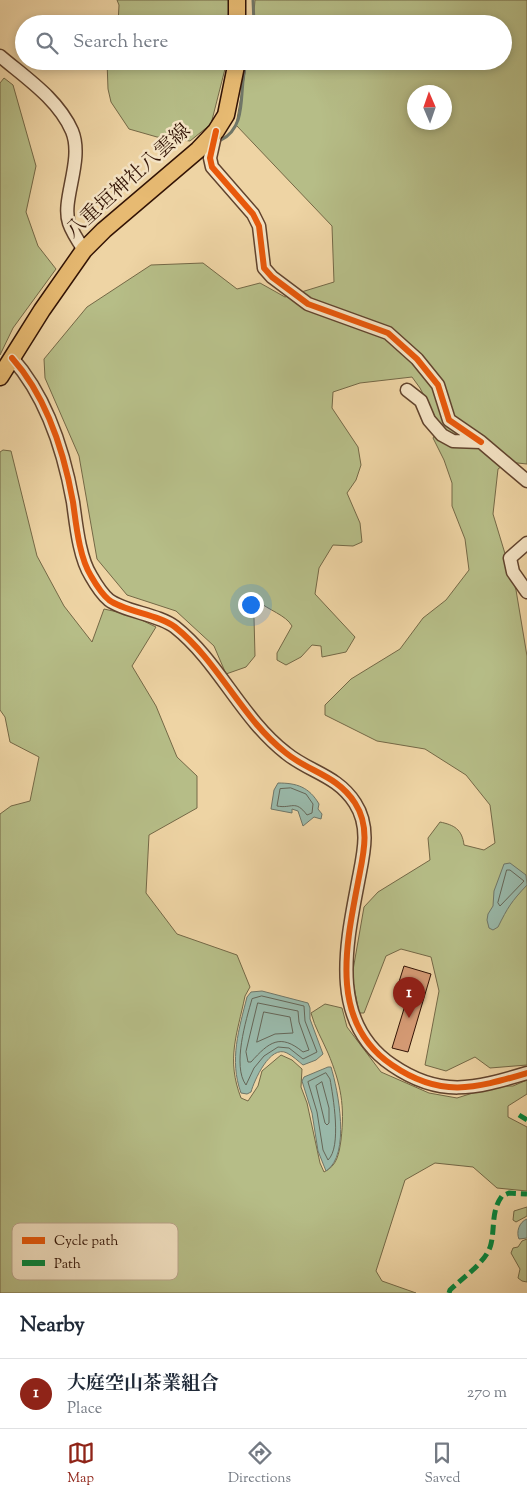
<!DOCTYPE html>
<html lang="en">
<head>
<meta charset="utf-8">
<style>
	:root { --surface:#fff; --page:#f2f2f3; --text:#1f2937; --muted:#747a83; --line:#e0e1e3; --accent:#8f2418 }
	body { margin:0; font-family:"Sorts Mill Goudy","Noto Serif JP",serif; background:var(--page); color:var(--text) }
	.compass { position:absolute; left:407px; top:85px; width:45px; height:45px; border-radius:50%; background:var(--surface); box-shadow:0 2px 8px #0003; rotate:358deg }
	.you { position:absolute; left:250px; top:604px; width:18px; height:18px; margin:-12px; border:4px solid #fff; border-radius:50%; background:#1a73e8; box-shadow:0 0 0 8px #1a73e833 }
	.badge { display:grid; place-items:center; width:32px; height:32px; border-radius:50%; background:var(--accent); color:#fff; font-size:16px; font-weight:700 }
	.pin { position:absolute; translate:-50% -41px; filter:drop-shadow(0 1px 2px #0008) }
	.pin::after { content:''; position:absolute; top:26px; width:18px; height:15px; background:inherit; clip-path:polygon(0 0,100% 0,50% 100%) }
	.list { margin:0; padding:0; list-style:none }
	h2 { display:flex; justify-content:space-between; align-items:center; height:65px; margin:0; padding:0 20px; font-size:21px }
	h2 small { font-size:16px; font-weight:400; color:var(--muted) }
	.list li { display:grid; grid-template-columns:32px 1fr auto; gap:15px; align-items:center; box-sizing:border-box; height:70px; padding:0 20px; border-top:1px solid var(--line) }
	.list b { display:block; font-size:19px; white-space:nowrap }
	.list p { margin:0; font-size:16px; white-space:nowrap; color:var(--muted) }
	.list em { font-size:16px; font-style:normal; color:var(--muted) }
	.icon { flex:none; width:28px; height:28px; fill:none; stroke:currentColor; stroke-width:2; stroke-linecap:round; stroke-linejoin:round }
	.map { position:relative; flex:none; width:527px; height:1293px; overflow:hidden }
	.search { position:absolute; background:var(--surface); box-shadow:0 2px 8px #0003; left:15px; right:15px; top:15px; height:55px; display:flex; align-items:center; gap:12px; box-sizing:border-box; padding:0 18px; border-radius:28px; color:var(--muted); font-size:19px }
	.sheet { height:135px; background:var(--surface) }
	nav { display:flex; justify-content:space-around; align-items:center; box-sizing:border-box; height:70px; border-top:1px solid var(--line); background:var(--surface); font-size:14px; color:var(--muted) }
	nav a { display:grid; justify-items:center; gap:2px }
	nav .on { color:var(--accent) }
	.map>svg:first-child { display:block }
	.green { fill:#b6bd87; stroke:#746846; fill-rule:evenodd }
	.water { fill:#99b8a9; stroke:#707667 }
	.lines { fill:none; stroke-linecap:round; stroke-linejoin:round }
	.shore { stroke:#666657; stroke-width:1 }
	.stream { stroke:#707667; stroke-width:3 }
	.building { fill:#d69b75; stroke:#321305 }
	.minor-casing { stroke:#61432d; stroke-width:15 }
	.major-casing { stroke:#321305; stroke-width:19 }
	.minor { stroke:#f4e3c4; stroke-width:12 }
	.major { stroke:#e7ba72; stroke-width:16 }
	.quiet { stroke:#00873e; stroke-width:5; stroke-dasharray:10 5; stroke-linecap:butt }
	.cycleway-casing { stroke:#f4e3c4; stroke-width:9 }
	.cycleway { stroke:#e8590c; stroke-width:6 }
	.labels { text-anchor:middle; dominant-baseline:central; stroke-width:5; stroke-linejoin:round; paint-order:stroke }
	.street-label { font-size:20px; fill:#321305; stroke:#f4e3c4 }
	.key { fill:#f4e3c4; stroke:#baa58b; stroke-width:1 }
	.key-label { font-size:14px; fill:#321305 }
</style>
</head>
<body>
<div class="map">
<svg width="527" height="1293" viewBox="0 0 527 1293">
	<rect width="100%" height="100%" fill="#eed4a4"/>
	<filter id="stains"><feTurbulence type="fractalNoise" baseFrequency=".004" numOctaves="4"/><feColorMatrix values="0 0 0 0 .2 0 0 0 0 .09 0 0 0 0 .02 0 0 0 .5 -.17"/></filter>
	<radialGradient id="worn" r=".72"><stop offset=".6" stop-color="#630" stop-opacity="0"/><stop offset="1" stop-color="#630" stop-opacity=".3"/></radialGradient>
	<!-- green -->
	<path class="green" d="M117,0H229L228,24H118L119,5Z
		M255,0H527V464L508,462L498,469L493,514L516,590L527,656V1065L490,1068L475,1057L446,1071L425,1065L439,991L431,957L401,949L386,956L364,1013H359L352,976L364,907L378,892L430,860L428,838L440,822C454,825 462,829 464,845L484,850L495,843L490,805L466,775L425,749L377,741L325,715V705L351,679L400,649L423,618L446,600L469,570L465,539L452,506V483L444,460L433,438L440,427L420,388L412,377L360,383L333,392L332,408L358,447L361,465L356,480L347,493L360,523L362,542L353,546L333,545L319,568L315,594L355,637L346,652L322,657L321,646L312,645L301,657L286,665L277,660V653L292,626C286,615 268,610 258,601L249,608L254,618L255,656L246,667L226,674L214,646L176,611L127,595L97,559L79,456L45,378L44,359L87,307L151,265L203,263L237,289L260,283L285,297L334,282L332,226L236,125L247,61H503V24H253ZM414,92H444V122H414Z
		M107,61H227L211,124L190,141L157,137L129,129L111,102L108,89Z
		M4,78L13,85L36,166L26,212L38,246L56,269L13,328L0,355V83Z
		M3,450L11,451L37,556L64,606L92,642L104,609L131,615L156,627L132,666L156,706L177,757L197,776V808L149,835L146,893L177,934L237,955L250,987L245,996C237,1035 226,1059 241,1098L248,1101L258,1086L262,1071L281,1055L292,1060L302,1069L301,1087L307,1103L320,1163L324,1172C337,1166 339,1154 341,1140C345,1106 341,1084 328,1053C322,1039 315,1028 311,1013L325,1004L342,1008L347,1027L381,1072L429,1093L457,1098L495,1086H513L527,1080V1094L508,1106V1117L527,1127V1191L497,1188L473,1167L435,1163L405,1180L376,1271L382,1281L416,1293H0V814L11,806L30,801L39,757L10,742L5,717L0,710V452Z
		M527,1207V1216L516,1222L513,1220L514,1211Z
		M527,1239V1282L522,1281L518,1278L520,1269L511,1253L513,1248L518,1247L522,1241Z"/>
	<!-- water -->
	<path class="water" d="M278,783C297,783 309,787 319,804L318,809L322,814L321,819L314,817L303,826L298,811L292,809V813L271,809L274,790Z
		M510,863L526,875L527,885C511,902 508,907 498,927L493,930L489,928L487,920L488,914L493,906L494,891L504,864Z
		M262,991L308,1003L310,1008V1019L323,1054L316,1060L303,1065C298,1061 293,1056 287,1053C270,1044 254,1081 251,1092L247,1094L241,1093C229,1060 239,1029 247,997L251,992Z
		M328,1067H331C338,1090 351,1155 326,1171L318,1151L312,1113L302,1081L304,1077Z
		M527,1219V1238L519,1239C516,1232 519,1222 527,1219Z"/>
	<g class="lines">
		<!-- shore -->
		<path class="shore" d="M291,788L306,794L313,804L312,813L307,815C295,799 292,809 277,806L280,789Z
			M507,870H510L524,881L500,906L498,903Z
			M262,996L304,1006L305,1021L317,1052L303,1059L289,1048L278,1047L264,1056L254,1068L246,1085C232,1066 246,1020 252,999Z
			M258,1003L298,1011L299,1022L309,1050L303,1052C280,1033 269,1042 251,1062H248L246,1052Z
			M264,1012L290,1017L293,1033L275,1034L257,1042Z
			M326,1073L330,1079C333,1096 342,1147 328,1160L323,1150L317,1112L308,1082Z
			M322,1082L329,1108V1123L327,1125L325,1123L316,1086Z"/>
		<!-- stream -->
		<path class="stream" d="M253,0L254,24
			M221,140C250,125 237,87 247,61"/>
	</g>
	<!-- building -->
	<path class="building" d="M404,966L431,974L408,1052L392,1048L410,989L398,985Z"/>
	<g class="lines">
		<defs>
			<path id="minor" d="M0,56C26,78 58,99 72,131C84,160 61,200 69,223C72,232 78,241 84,250
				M216,131L210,158L212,167L253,214L259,226L264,268L272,277L308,304L388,333L417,359L438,385L449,420L481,442
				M12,358C46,396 64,452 73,502C76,523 79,557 91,576C95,583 103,595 109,600C125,612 158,614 175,627C219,662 241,718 286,753C309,772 337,775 355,803C370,826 364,852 359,877C347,941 327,1021 392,1065C440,1098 474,1089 527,1073
				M407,390L421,401L429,420L442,435L453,441L481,442L527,481
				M527,543L510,558L513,572L527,592"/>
			<path id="major" d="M237,0V24
				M0,377L42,310L84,250L104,230L198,150L216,131L226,115L237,61"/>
		</defs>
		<!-- minor casing -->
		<use href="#minor" class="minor-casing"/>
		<!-- major casing -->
		<use href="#major" class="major-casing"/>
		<!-- minor -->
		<use href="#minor" class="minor"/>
		<!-- major -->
		<use href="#major" class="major"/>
		<!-- quiet -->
		<path class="quiet" d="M519,1115L527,1120
			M449,1293L450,1290C462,1278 487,1262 491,1244C495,1227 491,1211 502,1196L509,1193L527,1194"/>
		<defs>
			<path id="cycleway" d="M216,131L210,158L212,167L253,214L259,226L264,268L272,277L308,304L388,333L417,359L438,385L449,420L481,442
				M12,358C46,396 64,452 73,502C76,523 79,557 91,576C95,583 103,595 109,600C125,612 158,614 175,627C219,662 241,718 286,753C309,772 337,775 355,803C370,826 364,852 359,877C347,941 327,1021 392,1065C440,1098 474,1089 527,1073"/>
		</defs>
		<!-- cycleway casing -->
		<use href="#cycleway" class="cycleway-casing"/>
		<!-- cycleway -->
		<use href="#cycleway" class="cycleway"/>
	</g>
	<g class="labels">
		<!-- street labels -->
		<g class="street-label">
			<text transform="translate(129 182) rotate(-42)">八重垣神社八雲線</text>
		</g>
	</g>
	<!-- legend -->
	<rect x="12" y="1223" width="166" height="57" rx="8" class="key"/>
	<rect x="22" y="1237" width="23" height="7" fill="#e8590c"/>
	<rect x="22" y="1260" width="23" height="6" fill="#00873e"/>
	<g class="key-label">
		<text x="54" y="1245">Cycle path</text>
		<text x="54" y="1268">Path</text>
	</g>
	<rect width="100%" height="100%" filter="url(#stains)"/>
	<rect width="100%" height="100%" fill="url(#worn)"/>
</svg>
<svg class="compass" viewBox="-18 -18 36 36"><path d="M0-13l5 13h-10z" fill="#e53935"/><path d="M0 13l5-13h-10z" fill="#747a83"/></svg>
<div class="you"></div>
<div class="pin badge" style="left:409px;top:1018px">1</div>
<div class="search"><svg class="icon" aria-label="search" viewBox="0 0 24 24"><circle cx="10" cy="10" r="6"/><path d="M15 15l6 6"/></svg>Search here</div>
</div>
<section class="sheet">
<h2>Nearby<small></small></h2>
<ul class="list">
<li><span class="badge">1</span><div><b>大庭空山茶業組合</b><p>Place</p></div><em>270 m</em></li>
</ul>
</section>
<nav>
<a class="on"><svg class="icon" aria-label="map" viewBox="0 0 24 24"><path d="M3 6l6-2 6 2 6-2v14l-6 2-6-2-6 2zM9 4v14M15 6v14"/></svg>Map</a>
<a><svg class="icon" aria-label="directions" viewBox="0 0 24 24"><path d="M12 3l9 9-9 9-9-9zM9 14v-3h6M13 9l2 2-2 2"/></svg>Directions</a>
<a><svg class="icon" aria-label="saved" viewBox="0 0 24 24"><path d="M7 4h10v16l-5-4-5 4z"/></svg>Saved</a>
</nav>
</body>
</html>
